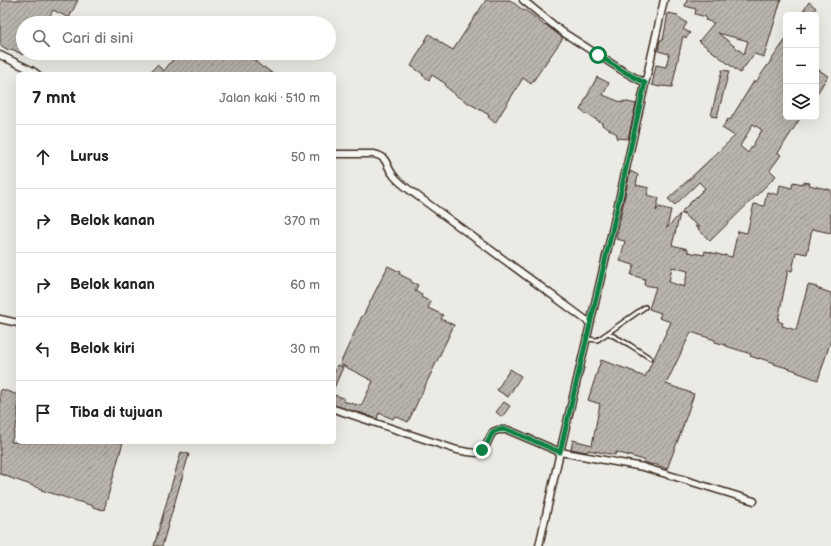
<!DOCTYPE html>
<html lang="id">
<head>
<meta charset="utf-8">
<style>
	:root { --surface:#fff; --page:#f6f6f6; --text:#222; --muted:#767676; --line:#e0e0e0 }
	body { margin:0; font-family:"Balsamiq Sans",sans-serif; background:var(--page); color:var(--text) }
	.controls { position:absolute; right:12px; top:12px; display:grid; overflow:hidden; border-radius:6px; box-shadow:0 4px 16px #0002 }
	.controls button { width:36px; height:36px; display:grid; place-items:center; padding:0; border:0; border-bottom:1px solid var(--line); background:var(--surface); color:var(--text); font:20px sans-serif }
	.stop { position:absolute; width:12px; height:12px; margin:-9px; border:3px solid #0b8043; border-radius:50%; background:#fff }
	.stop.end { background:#0b8043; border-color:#fff; box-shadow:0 1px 4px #0008 }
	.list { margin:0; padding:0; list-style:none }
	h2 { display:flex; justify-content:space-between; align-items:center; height:52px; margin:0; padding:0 16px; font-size:17px }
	h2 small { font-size:13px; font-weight:400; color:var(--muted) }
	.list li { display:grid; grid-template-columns:26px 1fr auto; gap:12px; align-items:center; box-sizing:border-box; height:64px; padding:0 16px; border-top:1px solid var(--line) }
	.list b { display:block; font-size:15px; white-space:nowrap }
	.list em { font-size:13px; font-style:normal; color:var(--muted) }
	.icon { flex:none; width:22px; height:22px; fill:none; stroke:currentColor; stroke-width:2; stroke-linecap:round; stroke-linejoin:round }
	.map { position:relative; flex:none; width:831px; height:546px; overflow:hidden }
	.search { position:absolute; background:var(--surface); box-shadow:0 4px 16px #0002; left:16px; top:16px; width:320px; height:44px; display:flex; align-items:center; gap:10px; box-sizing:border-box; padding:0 14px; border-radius:22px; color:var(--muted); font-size:15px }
	.panel { position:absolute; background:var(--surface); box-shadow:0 4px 16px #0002; left:16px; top:72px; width:320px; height:372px; border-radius:6px }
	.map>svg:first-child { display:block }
	.building { fill:url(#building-hatch); stroke:#3b2a1e; fill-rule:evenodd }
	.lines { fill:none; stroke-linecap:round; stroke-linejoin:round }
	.lane-casing { stroke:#3b2a1e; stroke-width:6 }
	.street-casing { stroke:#3b2a1e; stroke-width:9 }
	.lane { stroke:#f6f6f2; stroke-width:3 }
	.street { stroke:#f6f6f2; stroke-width:6 }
	.route { stroke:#0b8043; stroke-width:5 }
</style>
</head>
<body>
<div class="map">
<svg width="831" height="546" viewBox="0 0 831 546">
	<defs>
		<pattern id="building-hatch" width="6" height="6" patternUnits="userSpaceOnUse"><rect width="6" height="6" fill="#bab4ae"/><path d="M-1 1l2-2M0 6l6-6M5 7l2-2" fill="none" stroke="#98938d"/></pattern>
	</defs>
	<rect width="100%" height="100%" fill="#ebeae5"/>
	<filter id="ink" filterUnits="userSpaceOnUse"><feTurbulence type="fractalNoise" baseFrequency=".025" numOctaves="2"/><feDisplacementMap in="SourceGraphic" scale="8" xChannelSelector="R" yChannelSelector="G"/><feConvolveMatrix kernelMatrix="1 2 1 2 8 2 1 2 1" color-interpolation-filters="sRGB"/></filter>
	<g filter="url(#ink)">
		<!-- building -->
		<path class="building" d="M2,0H78L69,18L53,10L46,23H23V55L12,49L10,51L0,45V4Z
			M486,0H510L524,11L525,10L536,18L545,26L546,25L563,38L531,84L523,78L495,123L488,117L489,115L455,95V94L445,86L446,84L432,75L429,80L422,75L423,74L411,66L429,34L438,40V41L453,50Z
			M687,0H781L764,57L754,54L740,73L699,41L714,23L705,20L706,17L695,14L696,9L685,6ZM718,33L748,41L744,54Z
			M809,2L816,8L811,15H801Z
			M668,13L678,15L677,16L687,23L683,29L690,33L686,38L683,36L672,87L661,86L660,87L652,85L656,65L666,67L669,54L658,51L660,40H663Z
			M786,39V117H801L778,153L781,155L770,170L776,176L710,241L695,226L700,227L681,213L685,214L682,211L705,188L699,182L675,205L668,199L735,136L722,128L728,119L730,120L754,81L756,82ZM753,124L762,130L748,153L740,146Z
			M178,53H245L251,58H252L263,68L264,67L273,74H148L157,65L164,71Z
			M816,68L828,76L816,95Z
			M722,70L729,71L717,117L711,116Z
			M597,77L609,83L603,95L623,103V101L636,104L628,139L616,138L617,134L602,125V123L580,110Z
			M630,171L638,175L636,185L649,188L647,195L659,198L656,211L659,207L671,210L667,228L680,214L672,245L688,249V252L704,255L705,251L725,256L724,255L732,257L738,231L747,233L754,204L764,206L767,192L778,195L780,185L792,188L793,182L803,184V182L810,183L809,185L831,190V233L812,229L807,254L796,252L792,271L788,270L778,321L783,323L782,326L796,330L808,285L817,287L816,288L831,293V340L818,380L796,372L797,371L774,364L775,363L759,358V359L750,356L751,354L726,346V345L715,342V340L691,332L666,384L694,394L681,432L667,469L654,464L653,465L644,462V460L616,452L615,455L588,450L587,452L571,449L573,440L592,445L600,404L588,400L601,360L635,372V373L645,377L671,322L659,318L661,313L649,309L656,287L644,285L645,279L631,275L634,265L620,261L625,241L616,239ZM672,267L688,271L684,287L669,282Z
			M388,266L400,272L399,274L411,280V282L418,285L415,291L422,295L421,297L431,302L428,308L443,315L441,319L454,325L408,422L395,416L393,419L379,413L377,419L359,412V413L334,405V395L344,398L343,401L361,406L373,381L340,364L362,316H363Z
			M337,365L343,367L334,388V373Z
			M510,369L521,376L508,397L497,390Z
			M1,389L18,395V419L11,442H123L104,510L92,507L93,506L41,490L42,489L8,477V476L0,474V393Z
			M504,402L510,406L502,417L496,412Z
			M181,452L189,454L162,546H154Z"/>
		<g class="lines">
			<defs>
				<path id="lane" d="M608,333L630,345L650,358
					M587,339L597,340L599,339L645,307"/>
				<path id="street" d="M523,0L561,31L623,71L645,83
					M0,55L31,70L37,74
					M334,154H374C389,157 385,166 394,176C399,183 411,191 419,197L590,323
					M0,319L18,323
					M334,409L457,450L468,452L476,453L482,450L485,448L490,437L493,432L498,430H508L560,452L643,467L754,501
					M539,546L560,452L612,231L664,0"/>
			</defs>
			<!-- lane casing -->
			<use href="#lane" class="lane-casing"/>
			<!-- street casing -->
			<use href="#street" class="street-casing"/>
			<!-- lane -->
			<use href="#lane" class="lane"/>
			<!-- street -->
			<use href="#street" class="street"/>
		</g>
	</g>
	<g class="lines" filter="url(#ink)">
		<!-- route -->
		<path class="route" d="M482,450C493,441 486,427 508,430L560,452L612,231L645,83L623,71L598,55"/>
	</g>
</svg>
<div class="controls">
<button>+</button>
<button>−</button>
<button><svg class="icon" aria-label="layers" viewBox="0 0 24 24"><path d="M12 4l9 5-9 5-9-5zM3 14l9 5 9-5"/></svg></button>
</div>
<div class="stop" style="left:598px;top:55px"></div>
<div class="stop end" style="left:482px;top:450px"></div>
<div class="search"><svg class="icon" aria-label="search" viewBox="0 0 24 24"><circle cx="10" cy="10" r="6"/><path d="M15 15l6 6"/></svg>Cari di sini</div>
<section class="panel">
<h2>7 mnt<small>Jalan kaki · 510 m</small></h2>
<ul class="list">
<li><svg class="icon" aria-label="ahead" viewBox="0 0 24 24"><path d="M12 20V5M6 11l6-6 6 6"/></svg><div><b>Lurus</b></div><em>50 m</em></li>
<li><svg class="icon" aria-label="right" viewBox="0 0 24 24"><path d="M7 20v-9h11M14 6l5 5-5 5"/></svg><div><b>Belok kanan</b></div><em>370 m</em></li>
<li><svg class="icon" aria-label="right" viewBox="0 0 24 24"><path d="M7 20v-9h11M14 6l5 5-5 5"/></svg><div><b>Belok kanan</b></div><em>60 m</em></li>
<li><svg class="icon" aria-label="left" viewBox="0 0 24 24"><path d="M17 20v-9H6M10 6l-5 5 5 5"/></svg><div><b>Belok kiri</b></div><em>30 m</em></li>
<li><svg class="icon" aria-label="arrive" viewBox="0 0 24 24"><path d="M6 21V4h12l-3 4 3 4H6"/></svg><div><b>Tiba di tujuan</b></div></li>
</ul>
</section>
</div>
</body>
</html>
